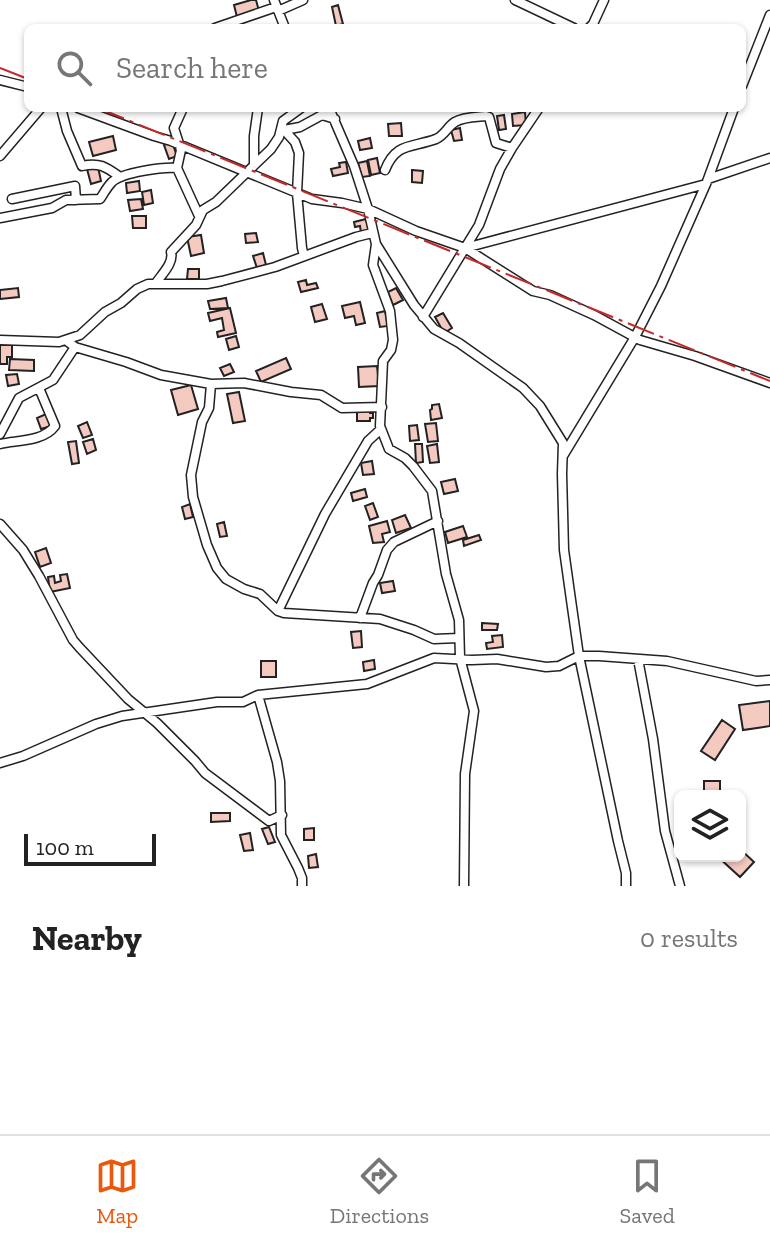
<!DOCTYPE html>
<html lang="en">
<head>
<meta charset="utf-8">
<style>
	:root { --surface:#fff; --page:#f6f6f6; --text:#222; --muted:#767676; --line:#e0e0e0; --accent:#ea580c }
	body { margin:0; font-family:"Zilla Slab",serif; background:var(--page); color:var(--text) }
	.controls { position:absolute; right:24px; bottom:24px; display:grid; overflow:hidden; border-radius:12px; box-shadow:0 2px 6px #0004 }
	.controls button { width:72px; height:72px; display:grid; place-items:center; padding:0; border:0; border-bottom:2px solid var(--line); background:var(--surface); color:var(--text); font:40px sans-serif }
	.scale { position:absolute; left:24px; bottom:20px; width:132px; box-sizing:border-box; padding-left:8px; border:4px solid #222; border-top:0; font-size:22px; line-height:28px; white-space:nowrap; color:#222; -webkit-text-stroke:6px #fff; paint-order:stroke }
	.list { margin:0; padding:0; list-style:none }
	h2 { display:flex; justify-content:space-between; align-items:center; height:104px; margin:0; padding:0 32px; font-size:34px }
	h2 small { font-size:26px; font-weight:400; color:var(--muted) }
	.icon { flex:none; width:44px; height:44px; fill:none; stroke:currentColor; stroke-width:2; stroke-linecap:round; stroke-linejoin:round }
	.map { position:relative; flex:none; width:770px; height:886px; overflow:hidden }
	.search { position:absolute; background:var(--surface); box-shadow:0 2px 6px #0004; left:24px; right:24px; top:24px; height:88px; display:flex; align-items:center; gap:20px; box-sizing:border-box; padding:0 28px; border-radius:12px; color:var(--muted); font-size:30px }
	.sheet { height:248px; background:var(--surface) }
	nav { display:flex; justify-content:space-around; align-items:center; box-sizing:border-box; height:112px; border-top:2px solid var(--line); background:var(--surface); font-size:22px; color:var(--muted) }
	nav a { display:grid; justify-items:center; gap:4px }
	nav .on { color:var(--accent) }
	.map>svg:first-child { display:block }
	.building { fill:#f3c9c0; stroke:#222; stroke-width:2 }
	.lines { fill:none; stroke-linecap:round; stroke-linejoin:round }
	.street-casing { stroke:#222; stroke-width:11 }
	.street { stroke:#fff; stroke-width:8 }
	.power { stroke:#c62828; stroke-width:2; stroke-dasharray:28 6 4 6; stroke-linecap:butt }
</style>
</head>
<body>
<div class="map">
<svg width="770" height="886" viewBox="0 0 770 886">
	<rect width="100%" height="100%" fill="#fff"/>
	<!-- building -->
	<path class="building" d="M251,0H256L259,11L237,17L234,5Z
		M338,5L343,24L336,26L332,7Z
		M525,112L526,125L513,126L512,114Z
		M504,115L506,129L499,130L497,116Z
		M401,123L402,136H389L388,124Z
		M460,128L462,140L454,141L451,130Z
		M113,136L116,150L93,156L89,142Z
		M370,138L372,148L360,150L358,141Z
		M172,142L177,156L169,159L164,145Z
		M377,158L380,173L371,175L368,160Z
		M367,161L370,176L362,177L358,163Z
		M346,162L348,173L333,176L331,169L340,167L339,163Z
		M98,167L101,181L91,184L87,169Z
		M412,170L423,171L422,183L412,182Z
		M139,181L140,191L127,193L126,183Z
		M151,190L153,203L144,205L142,192Z
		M141,199L143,209L130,211L128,200Z
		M132,216H146V228H133Z
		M366,219L369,231L361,233L360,226L355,227L354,222Z
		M256,233L258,242L246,243L245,234Z
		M201,235L204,253L191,256L187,237Z
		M263,253L266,265L257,268L253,256Z
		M188,269H199V279H187Z
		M306,280L307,285L316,283L318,288L301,292L298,282Z
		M18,288L19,297L0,299V290Z
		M396,288L403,300L393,305L388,292Z
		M226,298L228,308L210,309L208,301Z
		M360,302L365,323L356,325L354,316L345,318L342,306Z
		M322,304L327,319L315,322L311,307Z
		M230,308L236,333L218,337L217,332L224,330L222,318L210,321L208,313Z
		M385,311L388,326L380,327L377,313Z
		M443,313L452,328L444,333L435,317Z
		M236,336L239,347L229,350L226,339Z
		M0,345H12V357H7V364H0Z
		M286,358L291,369L261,382L256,371Z
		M10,359L34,360V371L9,370Z
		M230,364L234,372L224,376L220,368Z
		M377,366L379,386L359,387L358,367Z
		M17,374L19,384L8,386L6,375Z
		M191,385L198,409L178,415L171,390Z
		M239,392L245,421L233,423L227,394Z
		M439,404L442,418L431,420L430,410L432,409V405Z
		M370,410V413H373V418H370V421H357V411Z
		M46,414L51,426L41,429L37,418Z
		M87,422L92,435L83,438L78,426Z
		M436,423L438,441L428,442L425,424Z
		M417,425L419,440L410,441L409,426Z
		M93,439L96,450L87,454L83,442Z
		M76,441L79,463L72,464L68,442Z
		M415,444H422L423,462L416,463Z
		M437,444L439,462L430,463L427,446Z
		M372,461L374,474L363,475L361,463Z
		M455,479L458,491L444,494L441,482Z
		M365,489L367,497L353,501L351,493Z
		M373,503L378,517L370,520L365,506Z
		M190,504L193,517L185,519L182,507Z
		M405,515L411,528L396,533L392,520Z
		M387,521L390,532L382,534L384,542L373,543L369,526Z
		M224,522L227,536L220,537L217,524Z
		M463,526L467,537L448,543L445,532Z
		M479,535L481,540L464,546L463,540Z
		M46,548L51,563L40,567L35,552Z
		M67,574L70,588L50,592L48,577L54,576L55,583L61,581L60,575Z
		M393,581L395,591L382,593L380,583Z
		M482,623L498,624L497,630H482Z
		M361,631L362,647L353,648L351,632Z
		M502,635L503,647L487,649L486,643L493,642L492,636Z
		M374,660L375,669L364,671L363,662Z
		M261,661H276V677H261Z
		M770,701V726L743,730L739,705Z
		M722,720L735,729L715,760L701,751Z
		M704,781H720V796H704Z
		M211,813H230V821L211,822Z
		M269,827L275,842L268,844L262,829Z
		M314,828V840H304V829Z
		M250,833L253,850L244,851L240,835Z
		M740,849L754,862L740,877L717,856H740Z
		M316,854L318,867L309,868L308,856Z"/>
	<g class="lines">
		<defs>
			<path id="street" d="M274,0L285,28
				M515,0L574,28
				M278,11L303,0
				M215,28L276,7
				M589,28L593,24L604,0
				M0,80L28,87
				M742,86L770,15
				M61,108L67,131L82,166C100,162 106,167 120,177
				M78,108L154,136L171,141L312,199L342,203L368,209L416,231L465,248L533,291L550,295L594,315L640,340L695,356L770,383
				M329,108L354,166L368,209L376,244L414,305L434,329L459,343L523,388L540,406L563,443L562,474L564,550L571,600L579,656L618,841L626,873V886
				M281,129L284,130L295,142L299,153L297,193L302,248L304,256
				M284,130L300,127L322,115L335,119
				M0,156L41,108
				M254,165V136L258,108
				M177,168L199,216
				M385,170C396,142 412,148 436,139C445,135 447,127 455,122C463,117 477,117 486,116L489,117L496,143L512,148
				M708,179L734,108
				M12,199L75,186L76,200
				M0,218L52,208L66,200L100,199C104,193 107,187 112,182C123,172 163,167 177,168L181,150L174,128L183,108
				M376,244L373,265L390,311L393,340L391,350L383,361L380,426L389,449L405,458L413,466L432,491L446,574L459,620L460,658L474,711L465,774L464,886
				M465,248L706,184L708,179L770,158
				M156,283C162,274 174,263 171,252L196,225L203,210L216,202L271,149L279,137L283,121L301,108
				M423,317L479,225L500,169L512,148L539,108
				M0,340L59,342L80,335L105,312L121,303L137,289L148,284H207L222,281L275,267L356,237L372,233
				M67,341L75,347L126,362L161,375L211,384L244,383L291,392L321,395L342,408L382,407
				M211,384L209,408L202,422L191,475L193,497L207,545L217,568L226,579L244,589L260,594L278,611L284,613L380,619L414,630L434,639L459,638
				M0,434L19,398L53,380L75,347
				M0,444C17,440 43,442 55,426L39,388
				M563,456L635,337L661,286L706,184
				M0,524L23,550L39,576L73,640L79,647L128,699L157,723L195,761L205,773L269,821L282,815
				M278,611L325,514L368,441L381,429
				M360,618L373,583L378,575L387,550L394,542L438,521
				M638,659L653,739L665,831L680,886
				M258,695L277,762L280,781L281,835L298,868L302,878V886
				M0,763L23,756L96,724L122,716L217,702H243L258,695L367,684L434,658L472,660L497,659L546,667L559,666L579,656H599L667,661L756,681L770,680"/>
		</defs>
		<!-- street casing -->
		<use href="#street" class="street-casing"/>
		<!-- street -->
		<use href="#street" class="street"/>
		<!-- power -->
		<path class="power" d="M0,68L28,79
			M98,108L770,381"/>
	</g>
</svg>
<div class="controls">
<button><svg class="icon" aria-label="layers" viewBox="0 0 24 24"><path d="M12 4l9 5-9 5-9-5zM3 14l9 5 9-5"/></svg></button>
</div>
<div class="scale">100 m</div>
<div class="search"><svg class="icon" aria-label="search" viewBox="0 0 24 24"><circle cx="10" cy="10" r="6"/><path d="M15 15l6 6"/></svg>Search here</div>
</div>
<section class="sheet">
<h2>Nearby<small>0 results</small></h2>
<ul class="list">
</ul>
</section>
<nav>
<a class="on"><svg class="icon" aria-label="map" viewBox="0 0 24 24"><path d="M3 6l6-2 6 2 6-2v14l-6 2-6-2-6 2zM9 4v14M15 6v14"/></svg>Map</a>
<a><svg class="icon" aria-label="directions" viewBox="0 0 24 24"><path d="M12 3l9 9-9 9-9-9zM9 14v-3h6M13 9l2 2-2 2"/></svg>Directions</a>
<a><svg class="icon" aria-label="saved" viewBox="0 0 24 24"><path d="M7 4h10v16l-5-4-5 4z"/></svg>Saved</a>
</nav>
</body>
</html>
